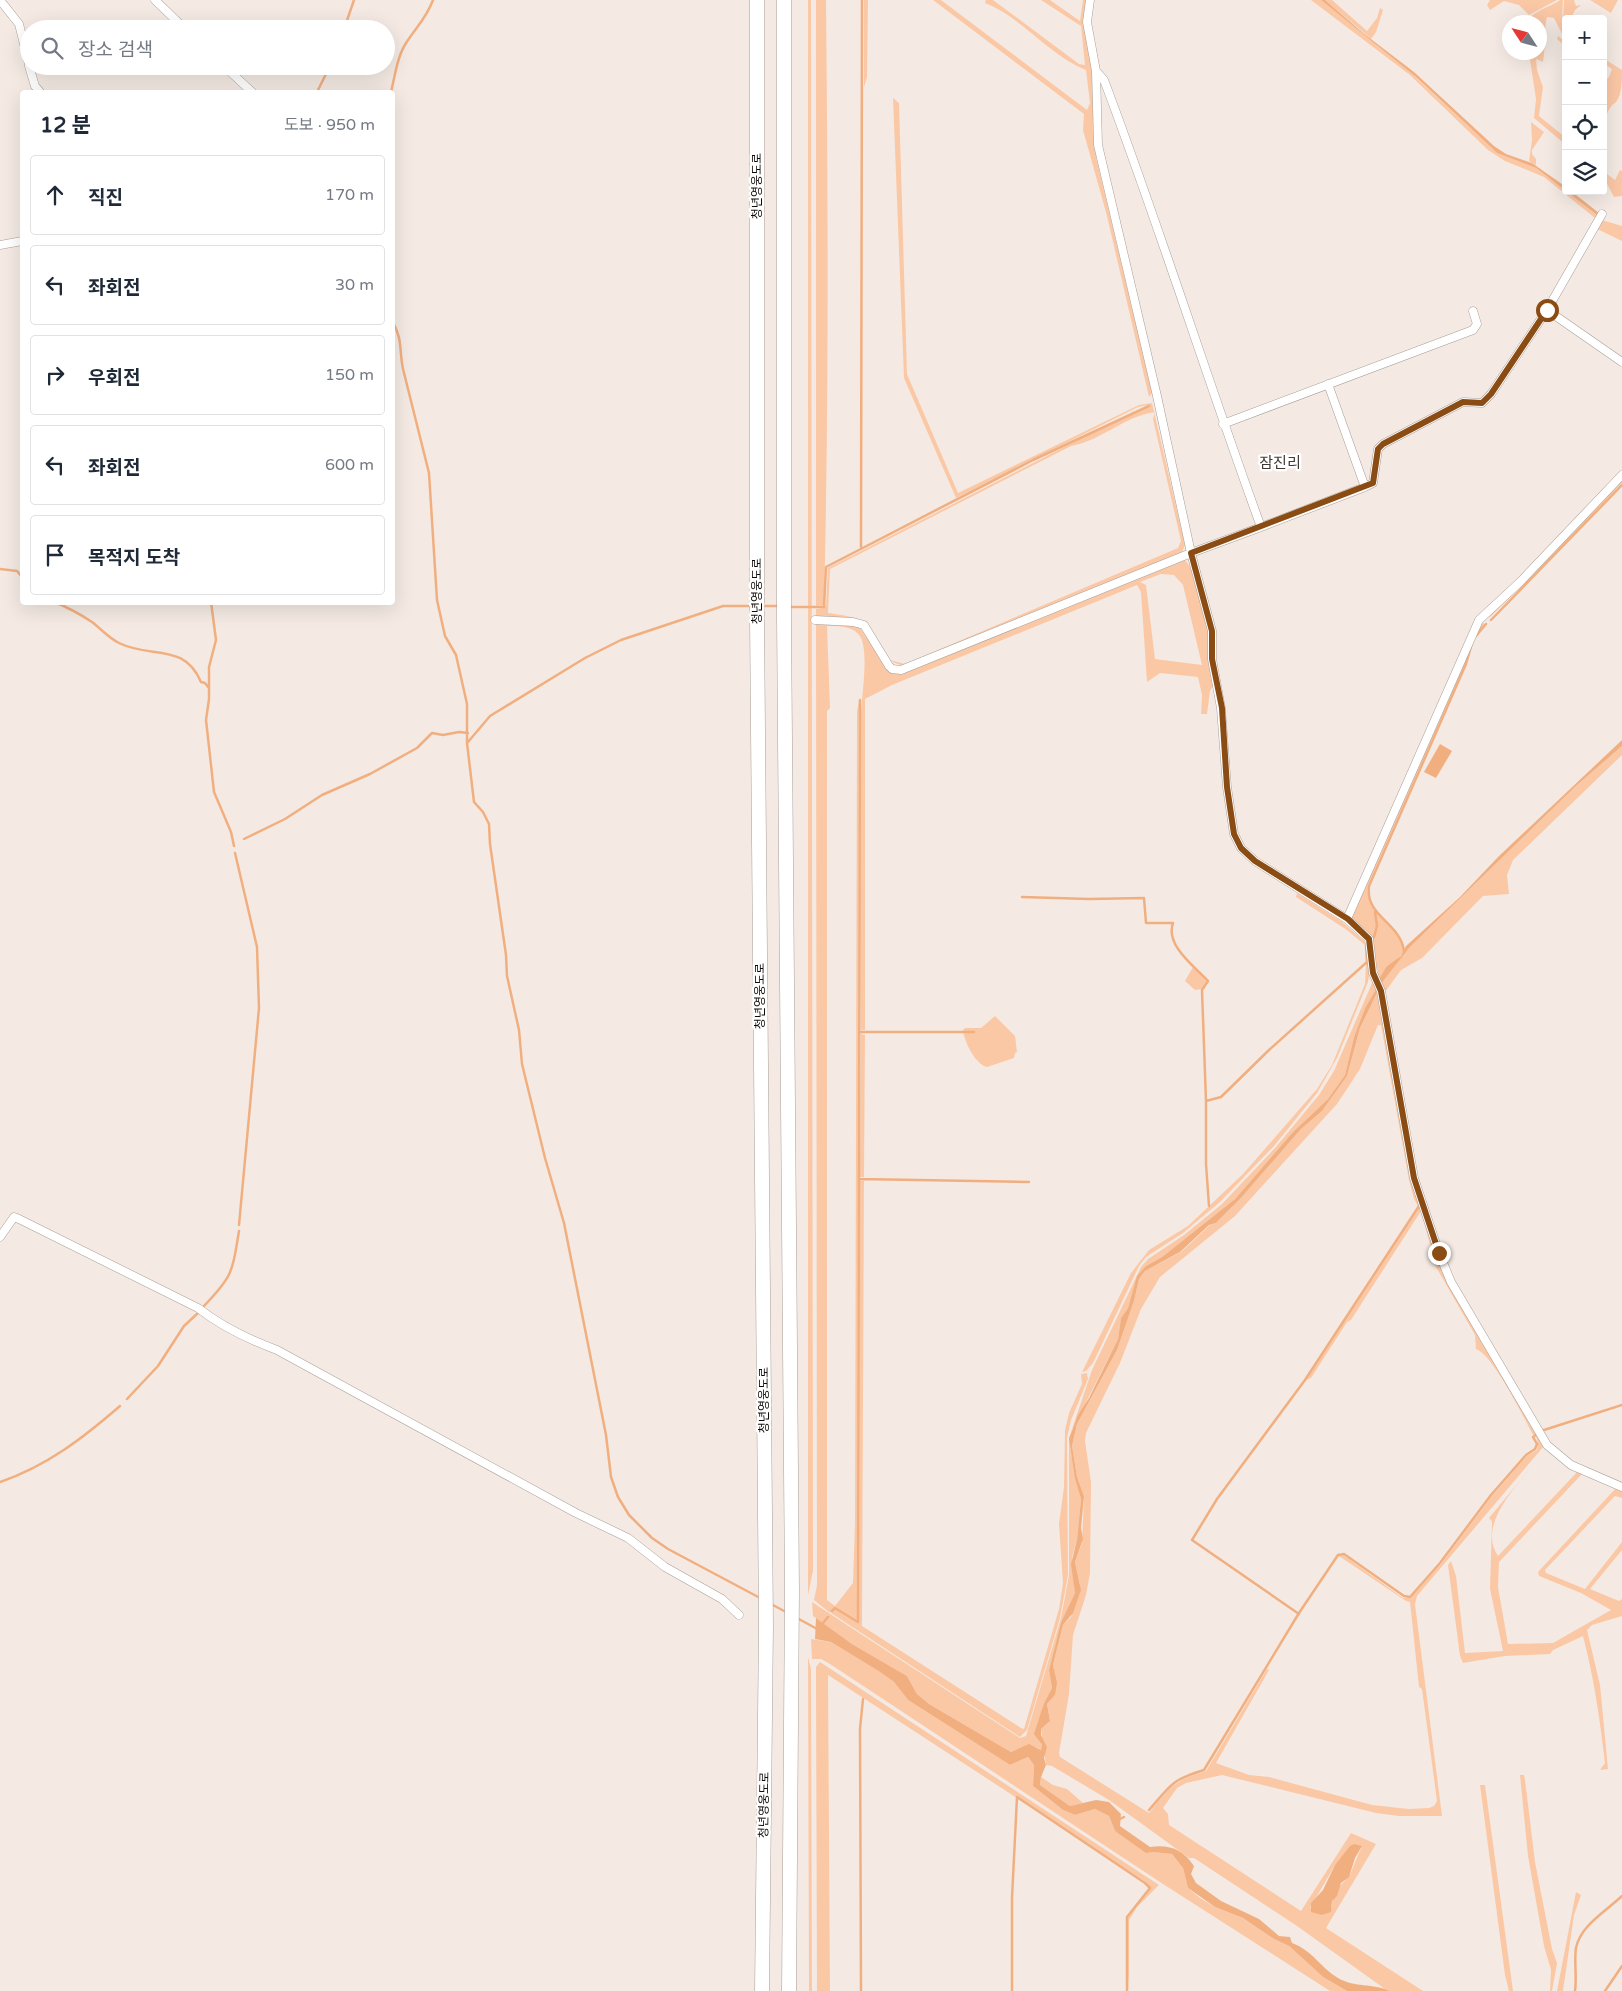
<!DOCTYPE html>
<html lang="ko">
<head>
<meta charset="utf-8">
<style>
	:root { --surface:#fff; --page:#f6f6f7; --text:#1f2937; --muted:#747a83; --line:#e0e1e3 }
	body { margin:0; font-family:"Varela Round","Noto Sans KR",sans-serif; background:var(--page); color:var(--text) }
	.controls { position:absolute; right:15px; top:15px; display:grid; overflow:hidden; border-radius:5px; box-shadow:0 5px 20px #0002 }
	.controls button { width:45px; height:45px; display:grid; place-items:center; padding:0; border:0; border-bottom:1px solid var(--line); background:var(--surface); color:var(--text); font:25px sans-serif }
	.compass { position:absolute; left:1502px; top:15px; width:45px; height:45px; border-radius:50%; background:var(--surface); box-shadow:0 5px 20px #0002; rotate:306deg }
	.stop { position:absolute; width:15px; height:15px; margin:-11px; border:4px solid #8b4c14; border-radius:50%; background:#fff }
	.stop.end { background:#8b4c14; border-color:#fff; box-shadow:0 1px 5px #0008 }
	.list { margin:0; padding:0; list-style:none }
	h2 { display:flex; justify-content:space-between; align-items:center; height:65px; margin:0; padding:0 20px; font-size:21px }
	h2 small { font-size:16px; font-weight:400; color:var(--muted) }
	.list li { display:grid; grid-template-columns:32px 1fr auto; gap:15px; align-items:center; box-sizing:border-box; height:80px; margin:0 10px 10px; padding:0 10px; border:1px solid var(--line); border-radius:5px }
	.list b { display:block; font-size:19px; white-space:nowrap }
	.list em { font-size:16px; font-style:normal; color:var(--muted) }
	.icon { flex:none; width:28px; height:28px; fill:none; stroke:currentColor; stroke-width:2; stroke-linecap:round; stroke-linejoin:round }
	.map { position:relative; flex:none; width:1622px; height:1991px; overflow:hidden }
	.search { position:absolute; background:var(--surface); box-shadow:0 5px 20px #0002; left:20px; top:20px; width:375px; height:55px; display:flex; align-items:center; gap:12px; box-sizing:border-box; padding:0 18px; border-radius:28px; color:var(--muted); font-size:19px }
	.panel { position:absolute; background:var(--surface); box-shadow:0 5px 20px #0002; left:20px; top:90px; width:375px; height:515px; border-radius:5px }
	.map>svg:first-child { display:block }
	.green { fill:#fbc8a6; fill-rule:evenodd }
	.water { fill:#f1af80 }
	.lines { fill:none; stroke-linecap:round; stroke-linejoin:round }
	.stream { stroke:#f1af80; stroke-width:2.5 }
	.minor-casing { stroke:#a99f99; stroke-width:9 }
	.motorway-casing { stroke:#a99f99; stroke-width:15 }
	.minor { stroke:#fff; stroke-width:8 }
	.motorway { stroke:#fff; stroke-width:14 }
	.route { stroke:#8b4c14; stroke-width:6 }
	.labels { text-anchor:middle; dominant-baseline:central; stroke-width:4.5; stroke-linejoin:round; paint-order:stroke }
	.street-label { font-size:12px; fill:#0e0b08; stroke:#fff }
	.quarter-label { font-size:15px; fill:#413933; stroke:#fff }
</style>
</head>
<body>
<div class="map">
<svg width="1622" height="1991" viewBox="0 0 1622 1991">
	<rect width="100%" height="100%" fill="#f4eae3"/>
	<!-- green -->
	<path class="green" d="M808,0H811L813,1571L808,1595Z
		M816,0H826C828,201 829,401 824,602L823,605L816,606Z
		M864,0H868L867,77L864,87Z
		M933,0H941L1087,110L1090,103L1086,70C1050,56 1020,16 985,3L986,0H993L1079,64L1085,65L1081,26L1041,0H1050L1080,21L1083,0H1087L1093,73L1096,157L1152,393L1149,397L1107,216L1083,130L1084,114Z
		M1311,0H1321L1412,74L1497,153L1536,168L1597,215L1595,218L1544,177L1505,161L1488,150L1410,75Z
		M1325,0H1332L1367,31L1377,18L1380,8L1383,10L1376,32L1371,39Z
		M1490,0H1557L1529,15L1519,5L1504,1L1490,10L1487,5Z
		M1560,0H1563L1562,20L1566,47L1557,39L1558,36L1562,39L1563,36L1554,18L1547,17C1543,32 1546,46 1543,62L1536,59L1537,70L1543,87L1539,116L1566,138V145L1534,118L1536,99L1529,53L1540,52V22H1527C1533,10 1549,8 1560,0Z
		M1564,0H1574L1576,6L1581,5L1575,10L1571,19H1566V33L1563,20Z
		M1590,0H1618L1611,13Z
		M1603,58L1622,70C1622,81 1622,101 1612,105C1597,127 1610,130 1603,150V83L1609,77L1612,69L1603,63Z
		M893,98L899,103L907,374L958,493L1139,405L1152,403L1185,545L1181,554L908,665C886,668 876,641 865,625L816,618V609L823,608L826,605L828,568L1082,438L1150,407L1149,405L1138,407L956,498L904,378ZM1155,412L1153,419L1181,541L1178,548L905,664L890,660C865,625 875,619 828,613L830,569L1071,446C1101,441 1124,416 1155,412Z
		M1531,122L1544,132L1532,150V154L1536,159V165L1529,161L1532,140Z
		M1620,170L1622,171V196L1614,197L1603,176V171L1615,180Z
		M1602,220L1622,226V241L1597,229Z
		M1622,479V483L1574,535L1489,618L1490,614Z
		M1185,560C1208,586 1211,650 1214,684L1210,691L1207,714H1201L1202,695L1198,677L1160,673L1147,682L1141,592L1137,585L892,685L865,699V1030H861C860,925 860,821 861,717C861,697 869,656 861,638C855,626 839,626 827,626L830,708L827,711V1600L835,1606L853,1583L855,1522L857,712L859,700L857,1620L835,1607L830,1613L814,1600L817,1585L816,621L859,627L891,672L900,673ZM1161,574L1174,575L1183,585L1202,665L1155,659L1146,585L1140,582Z
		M1481,623L1486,624L1472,642L1465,664L1368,885C1364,918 1399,921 1404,952L1395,962L1386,967L1379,979L1372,938L1351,917L1465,654Z
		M1622,746V755L1513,860L1507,875L1509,894L1483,896L1422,958L1401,970L1385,992L1381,984L1410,947L1576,786Z
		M1297,893L1341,921L1365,942V945L1347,930L1296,897Z
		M1367,946L1370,971L1368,982L1337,1058L1317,1093L1274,1146L1220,1202L1183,1233L1146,1257L1139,1266L1093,1363L1086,1371L1082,1372L1131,1273L1149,1250L1188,1226L1243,1174L1317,1089L1332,1065L1365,984Z
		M1193,967L1206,981L1202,989L1195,990L1185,981Z
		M1373,981L1376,989L1365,1008L1354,1037L1345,1075L1328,1099L1292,1133L1235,1199L1162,1257L1146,1266L1135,1284L1128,1308L1121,1318L1118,1339L1072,1430L1070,1447L1081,1499L1077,1540L1072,1557L1075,1593L1061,1622L1049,1670L1052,1688L1044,1703L1036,1736L1043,1747L1041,1750C1029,1742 1023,1748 1011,1752L929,1704L917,1694L907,1676L852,1644L813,1616L812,1602L1020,1738L1026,1736L1061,1618L1069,1575V1438L1092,1370L1141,1267L1148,1259L1184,1235L1222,1204L1275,1148L1319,1095L1334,1071Z
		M1377,993L1406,1149L1436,1254L1544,1446L1417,1596L1415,1604L1442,1816H1399L1376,1813L1222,1775L1186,1783L1177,1788L1163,1808L1168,1814L1169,1825L1301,1911L1351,1833L1376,1844L1326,1928L1423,1991H1390L1385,1989L1297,1926L1194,1858H1189L1109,1800L1052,1766L1046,1765L1041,1729L1050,1721L1047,1704L1055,1695V1676L1053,1665L1063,1625L1071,1617L1074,1603L1079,1595L1080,1585L1075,1562L1082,1543L1084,1496L1077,1477L1072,1446L1077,1424L1117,1350L1134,1301L1139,1279L1145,1271L1181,1252L1210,1225L1216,1223L1241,1198L1301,1129L1322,1111L1347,1076L1360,1028ZM1378,1025H1381L1409,1180L1414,1199L1419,1208L1306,1380L1311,1378L1347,1322L1351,1320L1421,1211L1436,1267L1475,1335L1476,1349C1493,1355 1523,1416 1533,1435L1536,1436L1538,1444L1537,1450L1527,1456L1492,1496L1441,1564L1410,1598H1403L1343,1555L1339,1556L1406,1601L1410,1602L1419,1687L1422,1689L1437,1801L1434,1806L1429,1808L1409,1809L1372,1805L1269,1777L1249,1775L1216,1763L1269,1670L1267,1669L1206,1771C1173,1781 1170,1787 1149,1813L1060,1757L1059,1753L1069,1694L1073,1635L1086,1595L1090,1573L1091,1482L1085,1441L1086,1433L1120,1363L1141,1309L1160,1277L1235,1216L1337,1104L1360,1069ZM1362,1847C1357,1855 1352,1872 1349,1876C1341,1885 1331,1894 1332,1907L1310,1908L1335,1865Z
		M995,1016L1015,1036L1017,1052L1015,1053L1014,1058L987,1067C975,1064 964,1041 963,1030L965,1028H981Z
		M861,1034L865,1035L864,1177H860Z
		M860,1181H864L862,1626L1021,1728L1024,1729L1059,1609L1063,1583L1059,1524L1064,1487L1065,1430L1069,1413L1082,1384L1081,1374L1087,1373L1088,1379L1071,1420L1067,1438L1068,1575L1060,1618L1027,1730L1020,1737L831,1613L835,1609L859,1623Z
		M1534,1464C1516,1487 1477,1525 1498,1556L1578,1471L1583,1473L1499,1562L1498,1587L1508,1644L1553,1643L1611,1610L1581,1593L1539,1576L1538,1572L1616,1488L1622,1490V1498L1615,1496L1545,1570L1546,1573L1585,1589L1622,1542V1550L1590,1589L1619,1601L1622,1599V1616L1592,1625L1587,1630L1600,1685L1608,1769L1600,1770L1605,1763C1600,1720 1594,1678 1583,1636L1553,1650L1550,1654L1505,1656L1463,1663L1460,1656L1448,1565L1451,1561L1456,1576L1465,1653L1503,1651L1490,1589L1492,1521L1489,1518Z
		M811,1639L831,1642L880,1672L894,1682L908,1700L1010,1765L1028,1757L1034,1765L1033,1786L1063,1810L1075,1815L1095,1809L1109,1816L1115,1831L1152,1852L1172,1854L1183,1868L1188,1888L1200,1898L1215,1907L1243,1918L1274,1939L1289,1946L1323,1977L1347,1991H1330L1163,1884L830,1664L821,1659H812Z
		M808,1657L811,1669L812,1991H809Z
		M820,1662L1159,1885L1137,1907L1129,1920V1991L1126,1936L1127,1917L1150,1888L1146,1882L828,1675L830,1991H817L816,1688V1667Z
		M1520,1775H1524L1525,1780L1535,1862L1552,1949L1557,1963L1552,1991H1550L1551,1970L1544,1946L1528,1856Z
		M1041,1777L1053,1785L1067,1789L1083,1803L1070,1806L1040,1785Z
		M1480,1785H1485L1513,1991H1509L1505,1975Z
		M1576,1892L1581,1895L1574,1915L1563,1991H1557Z"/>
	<!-- water -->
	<path class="water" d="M1321,0H1325L1363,33L1414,72L1494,146L1506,154L1532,163L1566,187V191H1571L1599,213L1597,215L1536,168L1497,153L1417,78Z
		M1622,740V746L1576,786L1410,947L1381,984L1379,979L1386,967L1401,956L1406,946L1460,897L1498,857Z
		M1440,744L1452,751L1436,778L1424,772Z
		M1376,989L1377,993L1360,1028L1347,1076L1322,1111L1301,1129L1241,1198L1216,1223L1209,1225L1180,1252L1145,1271L1139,1279L1134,1301L1117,1350L1077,1424L1072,1446L1077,1477L1084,1496L1081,1528L1083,1539L1075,1562L1081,1590L1073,1613L1063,1625L1053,1665L1057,1683L1055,1695L1047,1704L1050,1721L1041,1729V1735L1047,1747L1044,1758L1046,1765L1041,1777L1040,1785L1070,1806L1096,1800L1109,1802L1121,1814L1120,1826L1150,1847C1169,1844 1183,1849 1194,1866L1191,1874L1196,1883L1221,1901L1259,1919L1279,1936L1290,1937L1292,1943C1312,1950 1320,1967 1338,1978C1355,1988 1373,1983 1390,1991H1347L1323,1977L1289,1946L1274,1939L1243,1918L1215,1907L1188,1888L1183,1868L1172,1854L1152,1852L1146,1853L1115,1831L1109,1816L1095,1809L1075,1815L1063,1810L1033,1786L1034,1765L1028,1757L1010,1765L908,1700L894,1682L880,1672L831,1642L815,1639L816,1618L852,1644L907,1676L917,1694L929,1704L1011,1752L1029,1744L1041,1750L1042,1745L1034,1734L1044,1703L1052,1688L1049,1670L1061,1622L1075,1593L1071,1564L1077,1540L1081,1499L1075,1478L1069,1439L1078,1415L1089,1398L1118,1339L1121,1318L1128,1308L1137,1276L1146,1266L1162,1257L1235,1199L1292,1133L1328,1099L1345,1075L1354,1037L1365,1008Z
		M1354,1844L1362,1846L1355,1858L1349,1877L1341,1883L1337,1896L1332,1901L1331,1912L1322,1915L1311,1912V1903L1323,1890L1335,1865L1350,1846Z"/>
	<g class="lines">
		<!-- stream -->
		<path class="stream" d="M344,29L354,0
			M317,92L330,66
			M391,92C395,76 397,57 406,43C416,27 426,19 433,0
			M392,321C403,339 399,350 403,369L429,473L437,600L445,636L456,655L467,704V743L474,802L483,812L489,824L490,844L506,955L507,976L519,1030L522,1064L545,1158L564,1223L606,1435L611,1477L618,1497L629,1515L652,1538L668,1549L762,1599
			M861,547L862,0
			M0,569L17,571L22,577
			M54,602C67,607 80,614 92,622C101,629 109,638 119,643C151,659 184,642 201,682L205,683L208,687
			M211,602L216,640L209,667V699L206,720L214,792L231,832L234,846
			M762,606H779
			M790,607H824L826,567L1033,460L1149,406
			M1491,620L1622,485
			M1476,636L1486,624
			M468,742L490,716L585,658L621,640L723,606H752
			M244,839L285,819L322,795L370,774L417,748L432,733L443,735L459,732L468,733
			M235,853L257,947L259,1008L239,1225
			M1022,897L1089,899L1144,898L1146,923H1173C1165,945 1194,966 1208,981L1202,990L1206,1101
			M1374,937L1377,926L1375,912
			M1404,951C1400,922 1365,917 1369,886L1466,664L1472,643
			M861,1032H974
			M859,1179L1029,1182
			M1209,1206L1206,1164V1101L1221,1097L1269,1050L1367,962L1366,945
			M203,1307C233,1276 232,1273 239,1231
			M127,1399L158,1366L184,1326L198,1313
			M1544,1430L1622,1405
			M0,1482C47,1466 83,1438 120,1406
			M771,1604L786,1612
			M832,1611L835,1608L858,1622L860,700
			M1299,1614L1192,1540L1217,1499L1305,1380L1419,1206
			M797,1618L819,1630
			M823,1623L828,1617
			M1149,1810C1171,1785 1171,1780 1204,1770L1299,1613L1338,1555L1344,1554L1404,1596L1410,1597L1440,1563L1491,1495L1526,1455L1535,1449L1537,1444L1533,1437L1536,1435
			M1120,1819L1124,1817
			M861,1991L860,1729L863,1699
			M1012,1991V1898L1017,1797L1145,1883L1150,1888L1127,1917V1991
			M1575,1991C1577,1977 1574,1961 1576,1948C1580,1926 1606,1911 1622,1896
			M1605,1991L1622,1966"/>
		<defs>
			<path id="minor" d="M0,0L19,24L29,64
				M155,0L185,29
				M29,66L35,86L40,92
				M224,66L252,92
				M1096,71L1104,80C1160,228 1207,379 1261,527L1191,553L1212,631V659L1221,708L1227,787L1234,834L1241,848L1255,861L1347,919L1369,939L1373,973L1381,991L1414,1178L1439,1253L1451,1282L1547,1445L1571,1465L1622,1487
				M0,245L22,241
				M1547,310L1622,362
				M1223,424L1473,330L1477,324L1473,311
				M1365,487L1373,483L1378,449L1383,444L1463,402L1482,403L1491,394L1547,310L1602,214
				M1261,527L1365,487L1328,384
				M815,620L853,622L864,625L889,666L892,669L901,670L1191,553L1157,396L1098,145L1096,71L1087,22L1090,0
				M1347,919L1479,620L1520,582L1622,475
				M0,1237L14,1217L19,1219L198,1308C221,1326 250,1340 277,1350L576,1513L628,1538L665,1567L722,1599L739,1615"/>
			<path id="motorway" d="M757,0V618L766,1625L762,1991
				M784,0V618L792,1591L789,1991"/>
		</defs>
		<!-- minor casing -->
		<use href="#minor" class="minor-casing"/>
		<!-- motorway casing -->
		<use href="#motorway" class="motorway-casing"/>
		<!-- minor -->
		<use href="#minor" class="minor"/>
		<!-- motorway -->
		<use href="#motorway" class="motorway"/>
	</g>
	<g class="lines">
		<!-- route -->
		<path class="route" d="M1439,1253L1414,1178L1381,991L1373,973L1369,939L1348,919L1255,861L1241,848L1234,834L1227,787L1222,708L1212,659V631L1191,553L1373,483L1378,449L1383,444L1463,402L1482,403L1491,394L1547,310"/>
	</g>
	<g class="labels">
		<!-- street labels -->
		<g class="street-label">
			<text transform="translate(757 186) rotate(-90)">청년영웅도로</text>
			<text transform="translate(757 591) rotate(-90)">청년영웅도로</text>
			<text transform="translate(760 996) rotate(-90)">청년영웅도로</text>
			<text transform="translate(764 1400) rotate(-90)">청년영웅도로</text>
			<text transform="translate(764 1805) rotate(-89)">청년영웅도로</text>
		</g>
		<!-- quarter labels -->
		<g class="quarter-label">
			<text x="1280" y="463">잠진리</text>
		</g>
	</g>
</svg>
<div class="controls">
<button>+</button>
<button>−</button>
<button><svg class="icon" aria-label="locate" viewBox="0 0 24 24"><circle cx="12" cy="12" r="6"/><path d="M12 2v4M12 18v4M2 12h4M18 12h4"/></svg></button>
<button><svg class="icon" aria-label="layers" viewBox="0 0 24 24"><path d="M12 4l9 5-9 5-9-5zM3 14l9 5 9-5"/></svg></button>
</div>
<svg class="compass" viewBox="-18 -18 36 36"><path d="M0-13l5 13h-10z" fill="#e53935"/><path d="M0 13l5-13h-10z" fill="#747a83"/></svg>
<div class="stop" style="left:1547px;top:310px"></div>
<div class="stop end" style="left:1439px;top:1253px"></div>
<div class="search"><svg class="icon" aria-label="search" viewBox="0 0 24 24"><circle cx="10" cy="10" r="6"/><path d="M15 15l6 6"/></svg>장소 검색</div>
<section class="panel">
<h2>12 분<small>도보 · 950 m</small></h2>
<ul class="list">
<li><svg class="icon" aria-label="ahead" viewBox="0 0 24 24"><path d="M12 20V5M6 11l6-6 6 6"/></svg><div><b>직진</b></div><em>170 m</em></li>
<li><svg class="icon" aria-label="left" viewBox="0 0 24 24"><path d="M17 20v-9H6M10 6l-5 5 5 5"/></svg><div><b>좌회전</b></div><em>30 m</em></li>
<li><svg class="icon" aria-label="right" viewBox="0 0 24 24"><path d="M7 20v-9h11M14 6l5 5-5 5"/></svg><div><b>우회전</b></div><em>150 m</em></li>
<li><svg class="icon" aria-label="left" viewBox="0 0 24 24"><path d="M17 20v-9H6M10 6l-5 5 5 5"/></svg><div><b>좌회전</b></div><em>600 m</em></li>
<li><svg class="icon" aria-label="arrive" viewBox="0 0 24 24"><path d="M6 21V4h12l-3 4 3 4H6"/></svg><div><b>목적지 도착</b></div></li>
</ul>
</section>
</div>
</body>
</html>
